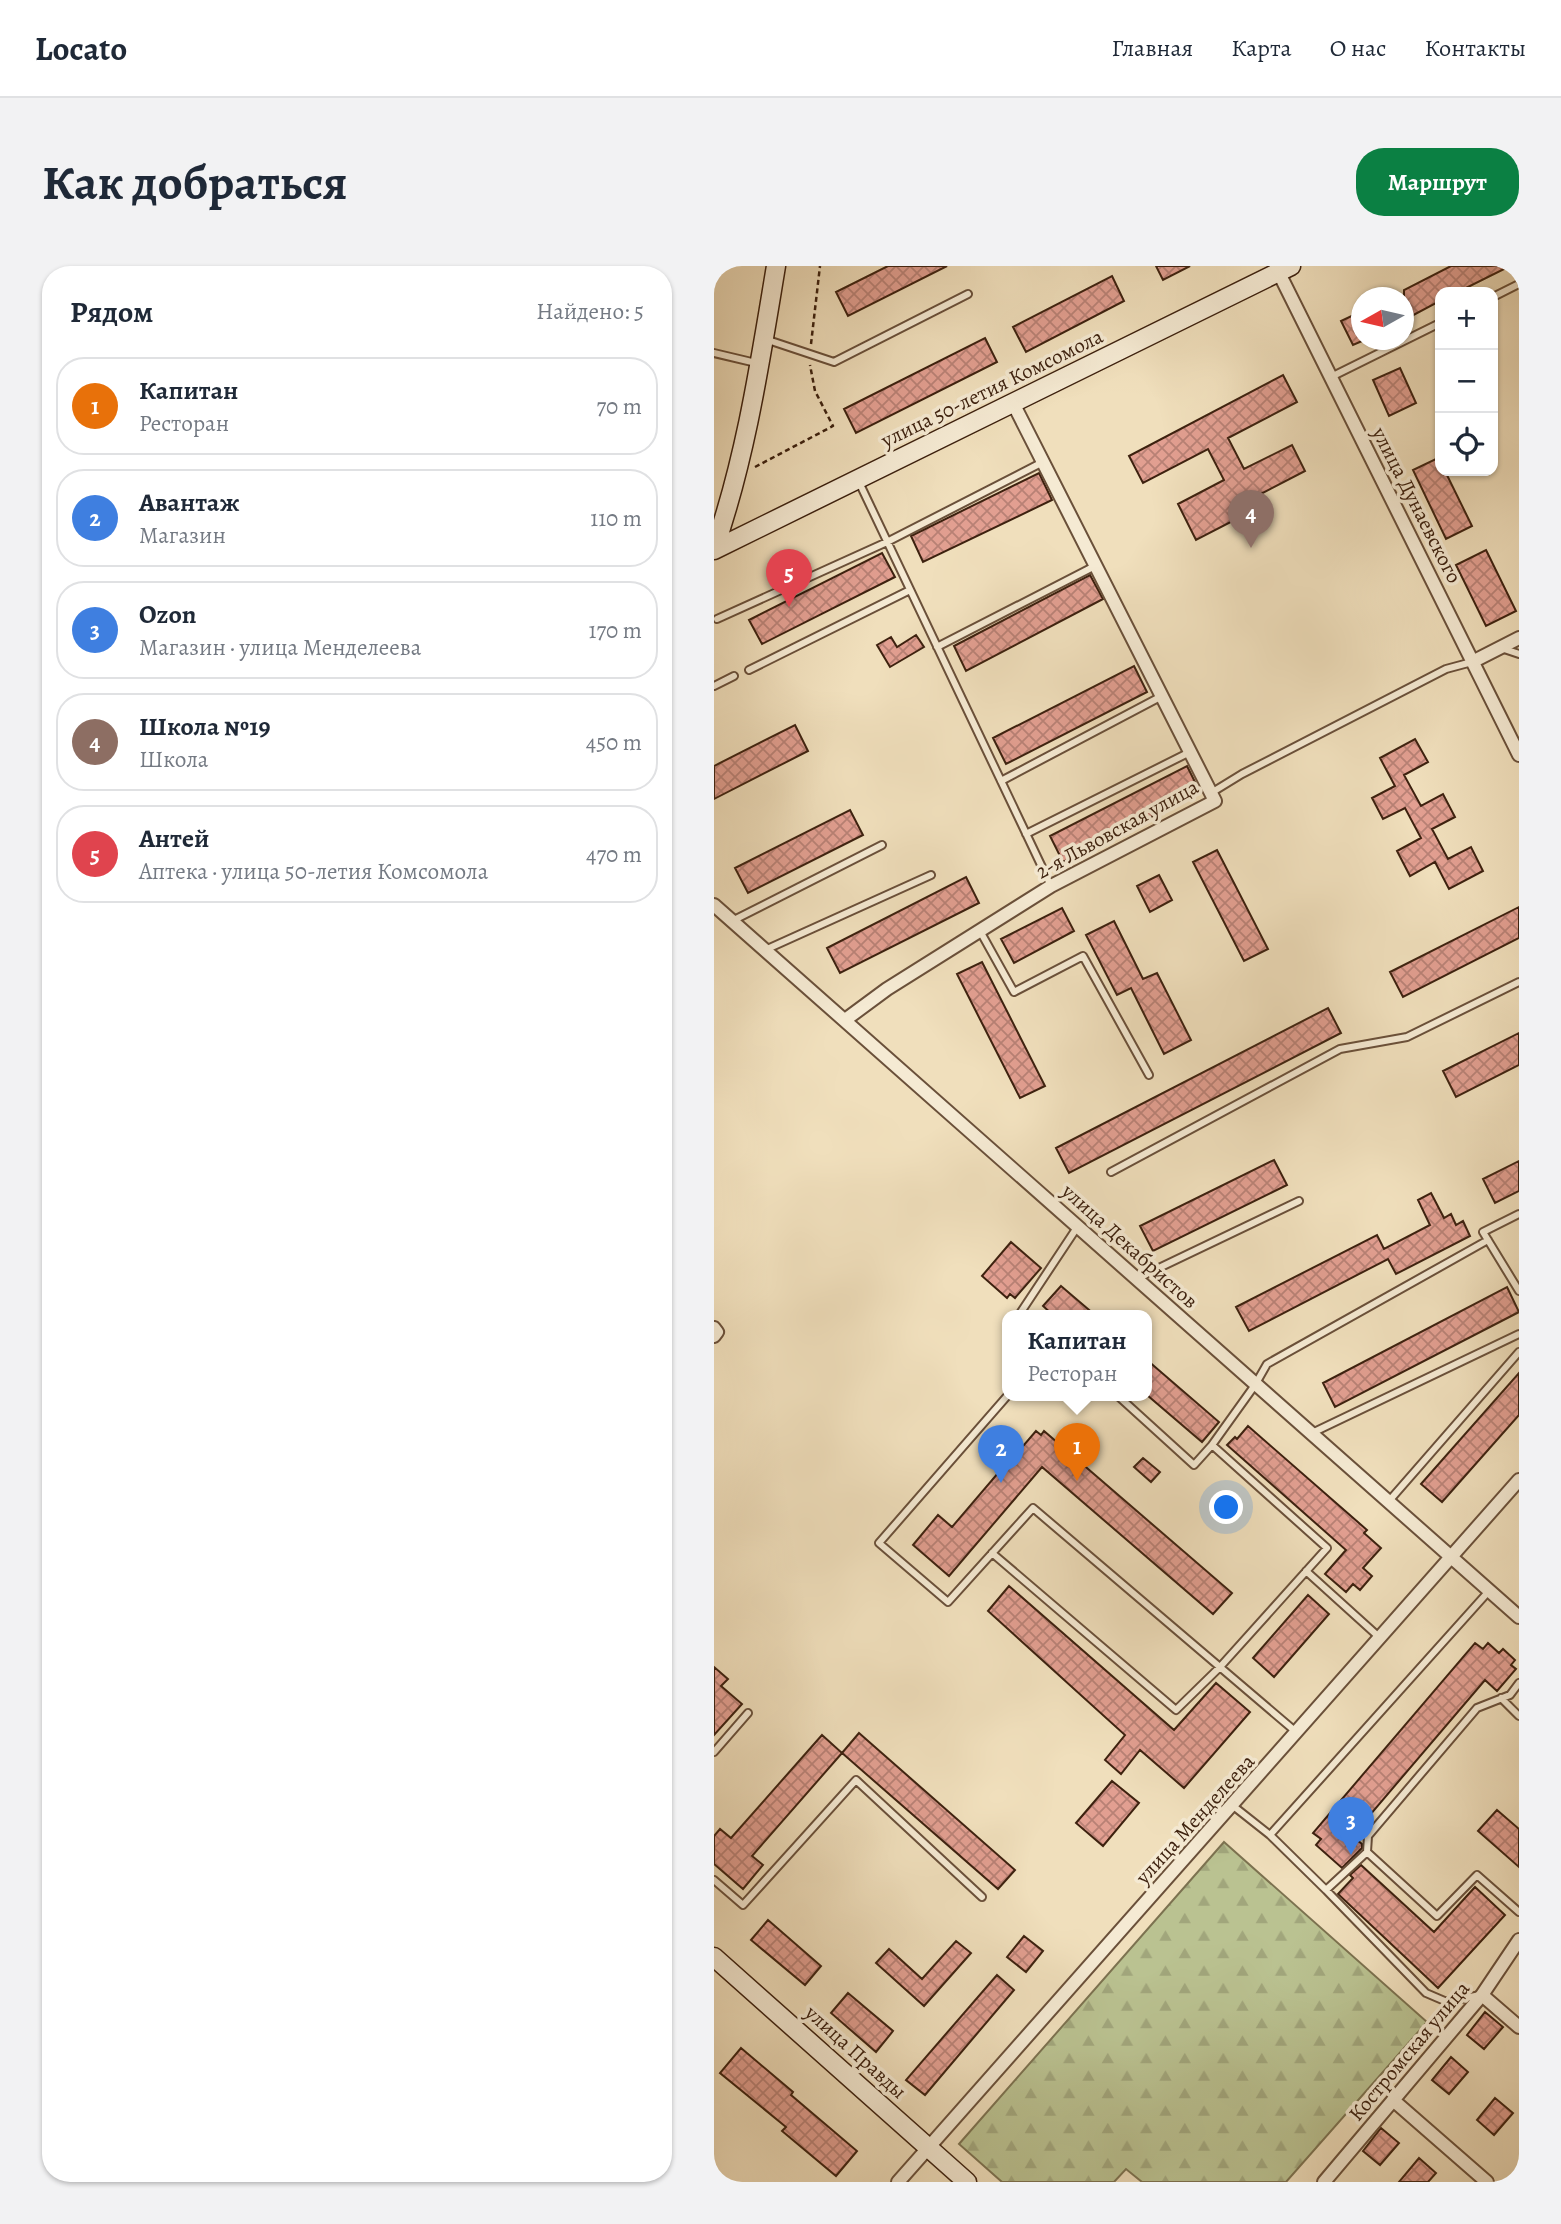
<!DOCTYPE html>
<html lang="ru">
<head>
<meta charset="utf-8">
<style>
	:root { --surface:#fff; --page:#f2f2f3; --text:#1f2937; --muted:#747a83; --line:#e0e1e3; --accent:#0b8043 }
	body { margin:0; font-family:Alegreya,serif; background:var(--page); color:var(--text) }
	.controls { position:absolute; right:21px; top:21px; display:grid; overflow:hidden; border-radius:14px; box-shadow:0 2px 5px #0004 }
	.controls button { width:63px; height:63px; display:grid; place-items:center; padding:0; border:0; border-bottom:2px solid var(--line); background:var(--surface); color:var(--text); font:35px sans-serif }
	.compass { position:absolute; left:637px; top:21px; width:63px; height:63px; border-radius:50%; background:var(--surface); box-shadow:0 2px 5px #0004; rotate:262deg }
	.you { position:absolute; left:513px; top:1242px; width:24px; height:24px; margin:-18px; border:5px solid #fff; border-radius:50%; background:#1a73e8; box-shadow:0 0 0 10px #1a73e833 }
	.badge { display:grid; place-items:center; width:46px; height:46px; border-radius:50%; background:var(--accent); color:#fff; font-size:23px; font-weight:700 }
	.pin { position:absolute; translate:-50% -58px; filter:drop-shadow(0 2px 4px #0008) }
	.pin::after { content:''; position:absolute; top:37px; width:24px; height:21px; background:inherit; clip-path:polygon(0 0,100% 0,50% 100%) }
	.popup { position:absolute; left:288px; top:1044px; width:150px; height:91px; box-sizing:border-box; display:grid; place-content:center; border-radius:14px; background:var(--surface); filter:drop-shadow(0 2px 5px #0005); font-size:23px; white-space:nowrap; color:var(--muted) }
	.popup b { font-size:26px; color:var(--text) }
	.popup::after { content:''; position:absolute; left:50%; top:100%; margin-left:-14px; border:14px solid transparent; border-top-color:var(--surface) }
	.list { margin:0; padding:0; list-style:none }
	h2 { display:flex; justify-content:space-between; align-items:center; height:91px; margin:0; padding:0 28px; font-size:30px }
	h2 small { font-size:23px; font-weight:400; color:var(--muted) }
	.list li { display:grid; grid-template-columns:46px 1fr auto; gap:21px; align-items:center; box-sizing:border-box; height:98px; margin:0 14px 14px; padding:0 14px; border:2px solid var(--line); border-radius:28px }
	.list b { display:block; font-size:26px; white-space:nowrap }
	.list p { margin:0; font-size:23px; white-space:nowrap; color:var(--muted) }
	.list em { font-size:23px; font-style:normal; color:var(--muted) }
	.icon { flex:none; width:38px; height:38px; fill:none; stroke:currentColor; stroke-width:2; stroke-linecap:round; stroke-linejoin:round }
	.map { position:relative; flex:none; width:805px; height:1916px; overflow:hidden; border-radius:28px }
	header { display:flex; align-items:center; gap:42px; box-sizing:border-box; height:98px; padding:0 35px; background:var(--surface); border-bottom:2px solid var(--line) }
	header strong { font-size:33px }
	nav { display:flex; gap:38px; margin-inline-start:auto; font-size:24px }
	.intro { display:flex; align-items:center; justify-content:space-between; box-sizing:border-box; height:168px; padding:0 42px }
	h1 { margin:0; font-size:49px }
	.button { padding:18px 32px; border-radius:28px; background:var(--accent); color:#fff; font-size:24px; font-weight:700 }
	main { display:flex; gap:42px; padding:0 42px }
	aside { flex:1; background:var(--surface); border-radius:28px; box-shadow:0 2px 5px #0004 }
	.map>svg:first-child { display:block }
	.forest { fill:url(#forest-firs); stroke:#7c7250; stroke-width:2 }
	.building { fill:url(#building-cross-hatch); stroke:#3d210f; stroke-width:2 }
	.lines { fill:none; stroke-linecap:round; stroke-linejoin:round }
	.lane-casing { stroke:#6a503a; stroke-width:10 }
	.street-casing { stroke:#6a503a; stroke-width:16 }
	.secondary-casing { stroke:#3d210f; stroke-width:21 }
	.path { stroke:#3d210f; stroke-width:2.5; stroke-dasharray:5 3.5; stroke-linecap:butt }
	.lane { stroke:#f5ead3; stroke-width:6 }
	.street { stroke:#f5ead3; stroke-width:12 }
	.secondary { stroke:#f5ead3; stroke-width:18 }
	.labels { text-anchor:middle; dominant-baseline:central; stroke-width:7; stroke-linejoin:round; paint-order:stroke }
	.street-label { font-size:21px; fill:#3d210f; stroke:#f5ead3 }
</style>
</head>
<body>
<header>
<strong>Locato</strong>
<nav><a>Главная</a><a>Карта</a><a>О нас</a><a>Контакты</a></nav>
</header>
<div class="intro"><h1>Как добраться</h1><a class="button">Маршрут</a></div>
<main>
<aside>
<h2>Рядом<small>Найдено: 5</small></h2>
<ul class="list">
<li><span class="badge" style="background:#e8710a">1</span><div><b>Капитан</b><p>Ресторан</p></div><em>70 m</em></li>
<li><span class="badge" style="background:#3f7fe0">2</span><div><b>Авантаж</b><p>Магазин</p></div><em>110 m</em></li>
<li><span class="badge" style="background:#3f7fe0">3</span><div><b>Ozon</b><p>Магазин · улица Менделеева</p></div><em>170 m</em></li>
<li><span class="badge" style="background:#8d6e63">4</span><div><b>Школа №19</b><p>Школа</p></div><em>450 m</em></li>
<li><span class="badge" style="background:#e0444e">5</span><div><b>Антей</b><p>Аптека · улица 50-летия Комсомола</p></div><em>470 m</em></li>
</ul>
</aside>
<div class="map">
<svg width="805" height="1916" viewBox="0 0 805 1916">
	<defs>
		<pattern id="forest-firs" width="22" height="20" patternUnits="userSpaceOnUse" patternTransform="scale(1.75)"><rect width="22" height="20" fill="#bac291"/><path d="M5 1l3.5 6h-7zM16 11l3.5 6h-7z" fill="#a1a67c"/></pattern>
		<pattern id="building-cross-hatch" width="8" height="8" patternUnits="userSpaceOnUse" patternTransform="scale(1.75)"><rect width="8" height="8" fill="#e29f91"/><path d="M0 0l8 8M0 8l8-8" fill="none" stroke="#b88175"/></pattern>
	</defs>
	<rect width="100%" height="100%" fill="#f0dfbc"/>
	<filter id="stains"><feTurbulence type="fractalNoise" baseFrequency=".00286" numOctaves="4"/><feColorMatrix values="0 0 0 0 .2 0 0 0 0 .09 0 0 0 0 .02 0 0 0 .5 -.17"/></filter>
	<radialGradient id="worn" r=".72"><stop offset=".6" stop-color="#630" stop-opacity="0"/><stop offset="1" stop-color="#630" stop-opacity=".3"/></radialGradient>
	<!-- forest -->
	<path class="forest" d="M510,1576L713,1756L572,1916H428L412,1903L400,1916H288L245,1878Z"/>
	<!-- building -->
	<path class="building" d="M174,0H233L134,50L122,26Z
		M442,0H476L449,14Z
		M737,0H796L744,26H726V35L690,54V24Z
		M398,10L410,35L312,86L299,61Z
		M648,45V75L639,79L627,55Z
		M271,72L283,96L142,167L130,143Z
		M686,102L702,137L675,150L659,114Z
		M569,109L583,136L514,172L530,203L578,179L591,205L533,235L538,245L482,274L464,238L510,214L494,183L429,217L415,190Z
		M726,191V205H731L758,260L732,273L699,204Z
		M325,207L338,234L209,296L197,270Z
		M772,284L802,345L772,360L742,299Z
		M168,287L181,311L48,378L35,354Z
		M376,309L389,333L252,405L240,380Z
		M202,369L210,381L176,401L163,379L177,371L183,381Z
		M420,400L433,426L292,498L279,472Z
		M81,459L94,485L0,533V500Z
		M701,473L714,496L690,509L707,540L729,528L741,551L718,563L734,593L757,581L769,605L735,623L721,596L696,610L683,585L707,572L691,542L669,553L658,532L681,520L666,492Z
		M473,500L486,526L349,596L336,570Z
		M136,544L149,569L34,627L21,602Z
		M503,584L554,683L530,695L479,596Z
		M445,609L458,634L436,646L423,620Z
		M252,611L265,637L126,707L113,682Z
		M805,641V672L689,731L676,706Z
		M348,642L360,665L300,697L287,673Z
		M400,655L429,713L443,707L477,774L450,788L417,722L403,729L372,669Z
		M268,696L331,820L306,832L243,708Z
		M614,742L627,767L355,907L342,882Z
		M805,767V799L742,831L729,805Z
		M560,894L573,919L439,985L426,960Z
		M805,895V925L781,937L769,913Z
		M717,927L730,952L737,948L742,959L749,955L756,970L682,1008L674,993L535,1065L522,1041L663,969L670,983L716,959L704,934Z
		M297,976L327,1002L301,1032L296,1028L293,1032L268,1010Z
		M347,1020L381,1049H339L329,1040Z
		M793,1021L805,1046L621,1141L609,1117Z
		M433,1094L505,1156L488,1176L433,1129Z
		M805,1107V1149L728,1236L707,1218Z
		M534,1160L653,1264L650,1267L667,1282L649,1302L658,1310L646,1324L639,1318L632,1326L611,1308L632,1284L513,1179L521,1171L523,1173Z
		M322,1165L327,1169L330,1165L518,1327L499,1348L328,1201L235,1310L199,1279L224,1249L238,1261L296,1193L297,1194Z
		M429,1192L446,1206L437,1216L420,1201Z
		M295,1320L460,1464L502,1417L536,1446L470,1522L426,1484L407,1508L391,1494L411,1469L274,1345Z
		M594,1329L615,1348L560,1411L539,1392Z
		M761,1377L769,1383L774,1377L785,1387L789,1383L801,1394L797,1399L802,1403L783,1425L771,1414L638,1570L648,1578V1582L628,1602L602,1579L607,1573L599,1567Z
		M0,1401L14,1413L7,1420L28,1438L0,1469Z
		M145,1467L301,1604L284,1623L128,1487Z
		M108,1469L128,1487L38,1590L49,1599L29,1623L0,1598V1570L6,1563L17,1572Z
		M398,1515L425,1537L389,1580L362,1557Z
		M783,1544L805,1563V1601L764,1565Z
		M647,1599L720,1666L761,1621L791,1649L724,1722L624,1628L639,1612L636,1609Z
		M54,1654L107,1700L91,1719L37,1674Z
		M310,1670L329,1685L312,1706L293,1691Z
		M242,1675L257,1687L210,1740L162,1697L175,1683L208,1713Z
		M283,1709L300,1724L211,1829L192,1814Z
		M134,1727L179,1765L162,1786L117,1747Z
		M771,1746L789,1761L770,1783L753,1769Z
		M27,1782L79,1826L77,1829L143,1885L122,1910L68,1865L72,1861L6,1807Z
		M737,1791L754,1806L735,1828L718,1814Z
		M781,1832L799,1847L780,1869L763,1854Z
		M667,1862L685,1877L666,1899L649,1885Z
		M705,1892L722,1907L714,1916H685Z"/>
	<g class="lines">
		<defs>
			<path id="lane" d="M779,31L805,18
				M51,73L120,96L254,28
				M0,87L42,97
				M617,111L726,57
				M144,214L337,620
				M3,353L173,276L329,196
				M223,381L381,300
				M787,382L805,388
				M35,404L196,324
				M0,420L20,410
				M287,515L448,430
				M497,527L528,508L732,403L758,396
				M312,568L476,486
				M18,655L168,579
				M266,665L300,726L369,690L435,809
				M51,684L217,609
				M397,906L626,783L693,771L805,716
				M805,948L769,966L805,1025
				M424,1012L585,935
				M305,1049L364,960
				M294,1129L165,1277L234,1336L319,1242L581,1465
				M403,1129L480,1199L498,1179
				M598,1167L805,1068
				M675,1235L805,1086
				M278,1287L462,1444L506,1401L613,1282L498,1179L541,1119L553,1098L774,974
				M592,1305L665,1371
				M805,1417L796,1429L763,1442L654,1570L653,1586L723,1650L763,1609L805,1646
				M787,1432L805,1450
				M0,1486L34,1447
				M518,1539L556,1569L775,1325
				M556,1569L612,1624L653,1586
				M0,1614L29,1639L142,1514L268,1631
				M612,1624L712,1727L733,1736L766,1729"/>
			<path id="street" d="M562,1L805,489
				M760,395L805,372
				M0,639L805,1351
				M131,754L173,723L337,620L501,535L299,137
				M0,1062L3,1066L0,1070
				M768,1729L805,1761
				M679,1834L773,1916
				M184,1916L805,1214
				M610,1916L768,1729L805,1674"/>
			<path id="secondary" d="M0,283C32,191 46,96 62,0
				M0,284L577,0
				M0,1691L253,1916"/>
		</defs>
		<!-- lane casing -->
		<use href="#lane" class="lane-casing"/>
		<!-- street casing -->
		<use href="#street" class="street-casing"/>
		<!-- secondary casing -->
		<use href="#secondary" class="secondary-casing"/>
		<!-- path -->
		<path class="path" d="M97,78L106,0
			M41,201L119,160L101,125L96,99"/>
		<!-- lane -->
		<use href="#lane" class="lane"/>
		<!-- street -->
		<use href="#street" class="street"/>
		<!-- secondary -->
		<use href="#secondary" class="secondary"/>
	</g>
	<g class="labels">
		<!-- street labels -->
		<g class="street-label">
			<text transform="translate(278 122) rotate(-26)">улица 50-летия Комсомола</text>
			<text transform="translate(703 239) rotate(63)">улица Дунаевского</text>
			<text transform="translate(403 563) rotate(-29)">2-я Львовская улица</text>
			<text transform="translate(416 980) rotate(42)">улица Декабристов</text>
			<text transform="translate(481 1553) rotate(-48)">улица Менделеева</text>
			<text transform="translate(695 1785) rotate(-50)">Костромская улица</text>
			<text transform="translate(142 1786) rotate(42)">улица Правды</text>
		</g>
	</g>
	<rect width="100%" height="100%" filter="url(#stains)"/>
	<rect width="100%" height="100%" fill="url(#worn)"/>
</svg>
<div class="controls">
<button>+</button>
<button>−</button>
<button><svg class="icon" aria-label="locate" viewBox="0 0 24 24"><circle cx="12" cy="12" r="6"/><path d="M12 2v4M12 18v4M2 12h4M18 12h4"/></svg></button>
</div>
<svg class="compass" viewBox="-18 -18 36 36"><path d="M0-13l5 13h-10z" fill="#e53935"/><path d="M0 13l5-13h-10z" fill="#747a83"/></svg>
<div class="you"></div>
<div class="pin badge" style="left:363px;top:1215px;background:#e8710a">1</div>
<div class="popup"><b>Капитан</b>Ресторан</div>
<div class="pin badge" style="left:287px;top:1217px;background:#3f7fe0">2</div>
<div class="pin badge" style="left:637px;top:1589px;background:#3f7fe0">3</div>
<div class="pin badge" style="left:537px;top:282px;background:#8d6e63">4</div>
<div class="pin badge" style="left:75px;top:341px;background:#e0444e">5</div>
</div>
</main>
</body>
</html>
